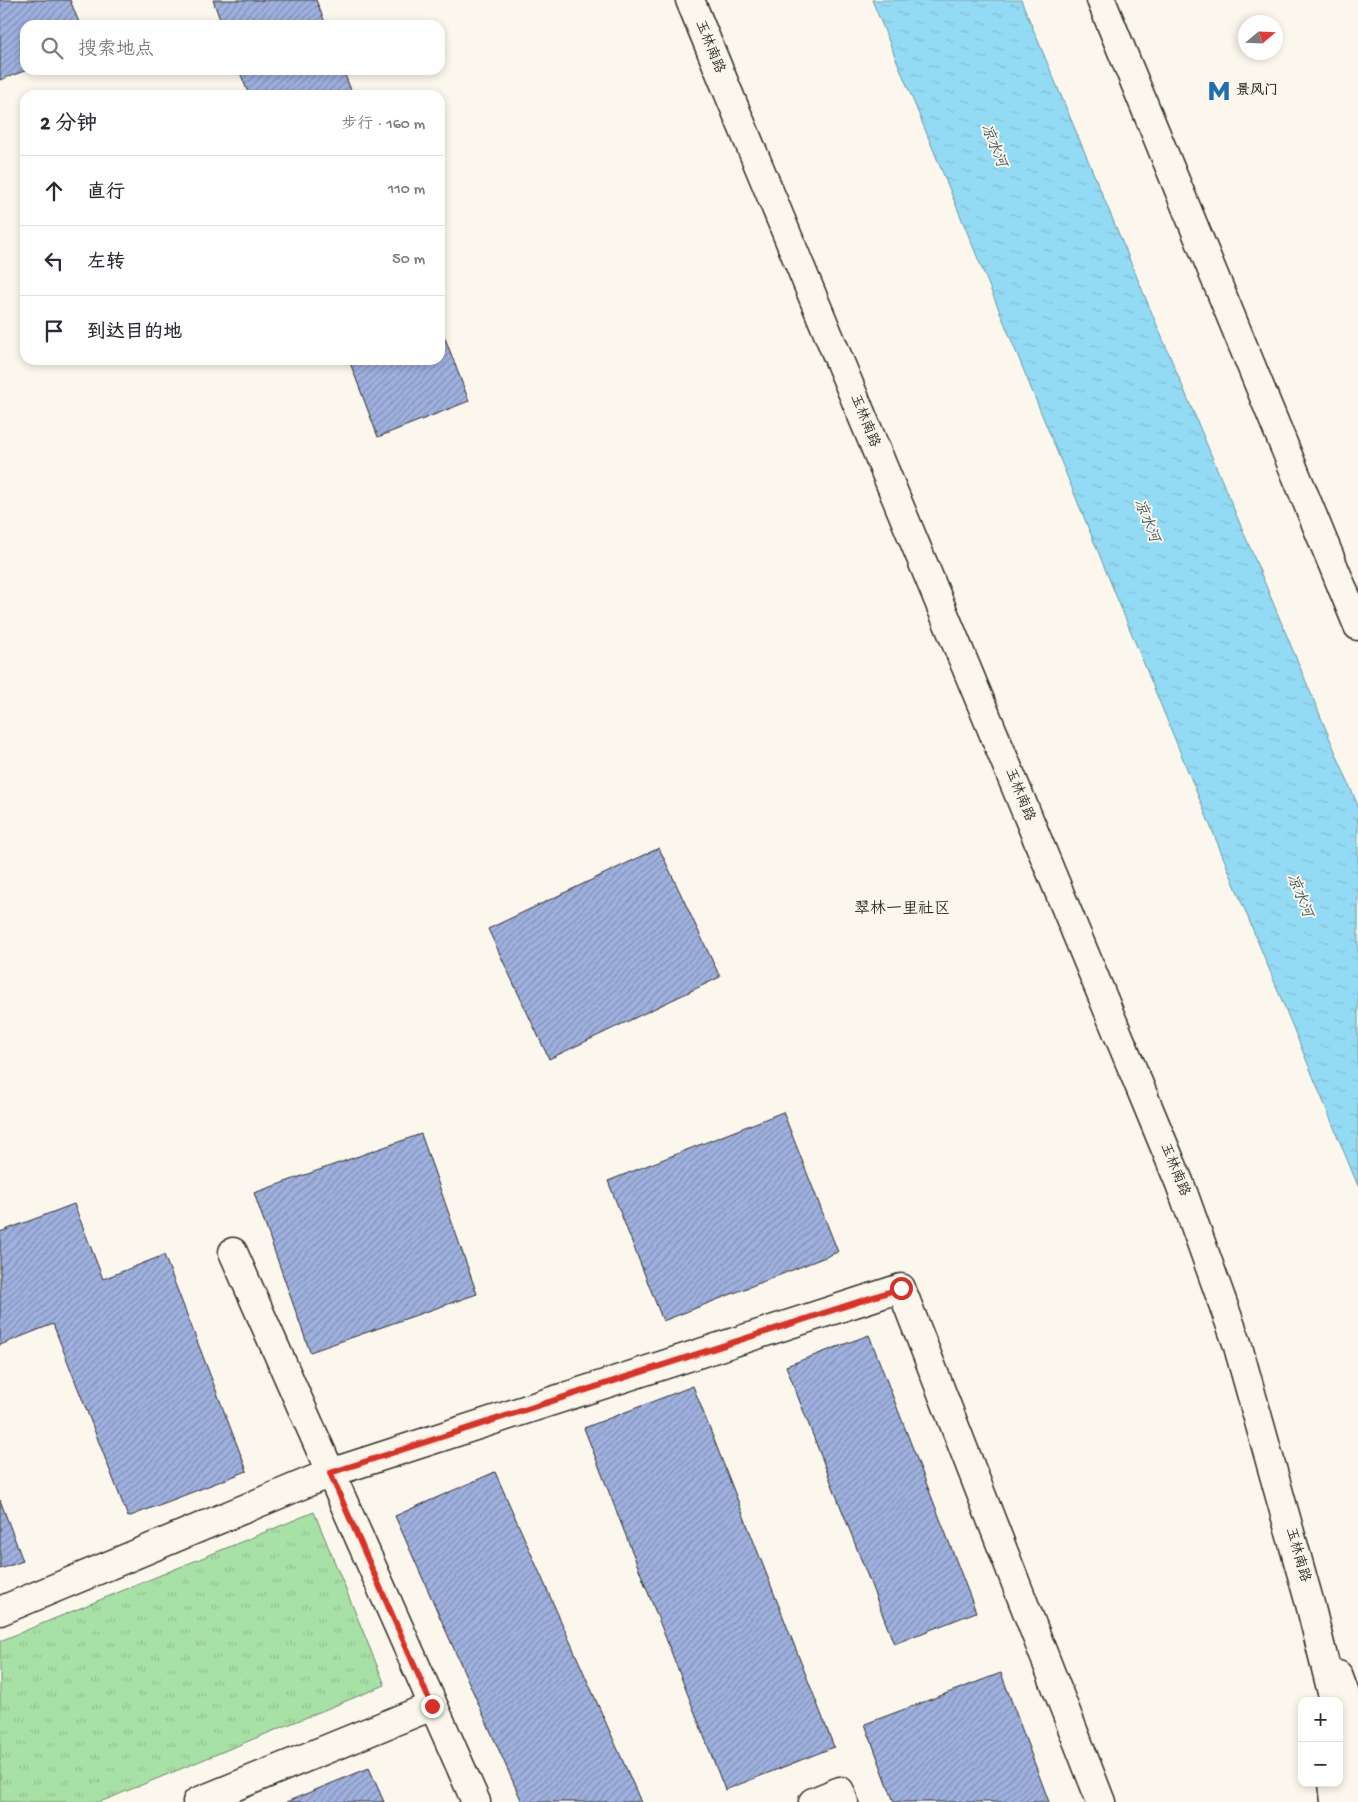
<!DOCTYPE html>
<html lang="zh">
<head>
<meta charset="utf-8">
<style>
	:root { --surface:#fff; --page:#f2f2f3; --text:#2b2b33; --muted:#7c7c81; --line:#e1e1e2 }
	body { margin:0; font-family:"Gochi Hand","LXGW WenKai TC",sans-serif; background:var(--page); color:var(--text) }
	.controls { position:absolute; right:15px; bottom:15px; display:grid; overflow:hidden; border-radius:10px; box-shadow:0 2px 8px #0003 }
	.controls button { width:45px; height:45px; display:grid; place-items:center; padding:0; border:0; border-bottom:1px solid var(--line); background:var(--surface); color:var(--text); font:25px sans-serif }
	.compass { position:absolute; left:1238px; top:15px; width:45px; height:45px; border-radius:50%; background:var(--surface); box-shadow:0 2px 8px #0003; rotate:71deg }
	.stop { position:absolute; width:15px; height:15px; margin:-11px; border:4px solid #d93025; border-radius:50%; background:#fff }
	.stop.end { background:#d93025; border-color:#fff; box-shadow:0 1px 5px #0008 }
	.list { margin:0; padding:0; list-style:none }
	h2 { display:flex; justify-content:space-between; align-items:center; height:65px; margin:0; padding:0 20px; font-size:21px }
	h2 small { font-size:16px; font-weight:400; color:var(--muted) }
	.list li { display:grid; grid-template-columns:32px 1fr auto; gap:15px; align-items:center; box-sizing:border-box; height:70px; padding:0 20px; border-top:1px solid var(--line) }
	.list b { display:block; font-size:19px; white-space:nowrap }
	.list em { font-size:16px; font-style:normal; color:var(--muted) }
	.icon { flex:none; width:28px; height:28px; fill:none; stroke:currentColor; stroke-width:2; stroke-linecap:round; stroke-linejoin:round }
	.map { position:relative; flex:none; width:1358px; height:1802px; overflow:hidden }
	.search { position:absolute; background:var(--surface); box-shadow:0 2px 8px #0003; left:20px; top:20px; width:425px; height:55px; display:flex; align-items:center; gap:12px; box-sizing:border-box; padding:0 18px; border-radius:15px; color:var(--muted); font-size:19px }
	.panel { position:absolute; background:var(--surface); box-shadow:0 2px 8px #0003; left:20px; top:90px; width:425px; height:275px; border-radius:15px }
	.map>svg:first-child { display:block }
	.grass { fill:url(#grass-tufts); stroke:#6a8668 }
	.water { fill:url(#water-ripples); stroke:#6995a4 }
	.building { fill:url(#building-hatch); stroke:#2b2b2b }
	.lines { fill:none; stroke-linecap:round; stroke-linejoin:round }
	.street-casing { stroke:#2b2b2b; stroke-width:31 }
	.secondary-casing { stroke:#2b2b2b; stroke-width:31 }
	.street { stroke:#fbf7ec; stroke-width:28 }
	.secondary { stroke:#fbf7ec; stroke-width:28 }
	.route { stroke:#d93025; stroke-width:6 }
	.labels { text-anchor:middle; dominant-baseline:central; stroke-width:4; stroke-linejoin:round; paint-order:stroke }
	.street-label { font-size:14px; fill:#2b2b2b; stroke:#fbf7ec }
	.poi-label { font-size:14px; font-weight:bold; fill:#2b2b2b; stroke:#fbf7ec; text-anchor:start }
	.water-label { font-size:15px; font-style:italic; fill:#45575d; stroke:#fbf7ec }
	.quarter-label { font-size:16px; fill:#2b2b2b; stroke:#fbf7ec }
</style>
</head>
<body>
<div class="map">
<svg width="1358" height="1802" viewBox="0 0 1358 1802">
	<defs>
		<pattern id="grass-tufts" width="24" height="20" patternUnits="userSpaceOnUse" patternTransform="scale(1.25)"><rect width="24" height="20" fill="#a8e1a6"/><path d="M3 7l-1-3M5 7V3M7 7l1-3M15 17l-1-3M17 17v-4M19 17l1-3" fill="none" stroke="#91c18f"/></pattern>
		<pattern id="water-ripples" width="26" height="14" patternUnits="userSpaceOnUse" patternTransform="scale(1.25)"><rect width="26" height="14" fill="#93dbf4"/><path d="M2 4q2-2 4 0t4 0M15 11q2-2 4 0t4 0" fill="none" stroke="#7fbcd1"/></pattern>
		<pattern id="building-hatch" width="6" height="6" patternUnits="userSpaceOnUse" patternTransform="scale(1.25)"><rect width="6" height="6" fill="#9fb1df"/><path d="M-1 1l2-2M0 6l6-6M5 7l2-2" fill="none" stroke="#8290b5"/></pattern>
	</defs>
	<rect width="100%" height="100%" fill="#fbf7ec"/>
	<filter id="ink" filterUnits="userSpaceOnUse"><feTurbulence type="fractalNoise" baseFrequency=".02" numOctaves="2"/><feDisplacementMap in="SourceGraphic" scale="10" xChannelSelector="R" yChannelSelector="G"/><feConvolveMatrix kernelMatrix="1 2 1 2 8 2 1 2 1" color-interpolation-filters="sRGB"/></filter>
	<g filter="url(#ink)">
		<!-- grass -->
		<path class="grass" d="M314,1512L385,1685L100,1802H0V1641Z"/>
		<!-- water -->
		<path class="water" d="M872,0H1021L1358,806V1186Z"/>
		<!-- building -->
		<path class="building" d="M0,0H70L80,25H25L27,70L0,80Z
			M213,0H316L326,25H222Z
			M239,70H343L353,95H249Z
			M440,325L469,401L378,437L349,360H440Z
			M659,848L720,977L549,1059L488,929Z
			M783,1112L838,1252L663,1321L608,1181Z
			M421,1134L477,1294L310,1352L254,1193Z
			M74,1204L103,1279L164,1255L247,1471L128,1517L53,1324L0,1345V1232Z
			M869,1335L976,1612L894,1644L786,1366Z
			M693,1386L834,1747L725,1790L584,1428Z
			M495,1472L641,1802H522L395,1516Z
			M0,1500L23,1561L0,1569Z
			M1001,1673L1049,1802H894L865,1724Z
			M369,1768L384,1802H286Z"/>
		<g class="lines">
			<defs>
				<path id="street" d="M1101,0L1358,626
					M233,1252L476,1802
					M0,1611L330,1473L901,1288L1101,1802
					M197,1802L432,1706
					M813,1802L840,1791L844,1802"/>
				<path id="secondary" d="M690,0L1180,1184L1237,1343L1310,1604L1334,1701
					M1338,1675L1358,1729
					M1339,1722L1358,1798
					M1333,1783L1335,1802"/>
			</defs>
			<!-- street casing -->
			<use href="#street" class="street-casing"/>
			<!-- secondary casing -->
			<use href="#secondary" class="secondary-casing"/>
			<!-- street -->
			<use href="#street" class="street"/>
			<!-- secondary -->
			<use href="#secondary" class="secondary"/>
		</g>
	</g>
	<g class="lines" filter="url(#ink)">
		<!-- route -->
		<path class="route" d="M432,1706L330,1473L901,1288"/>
	</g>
	<!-- icons -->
	<defs>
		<symbol id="metro-bare" viewBox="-9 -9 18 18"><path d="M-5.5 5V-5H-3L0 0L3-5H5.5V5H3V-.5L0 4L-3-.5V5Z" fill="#1f6fb2" stroke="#fbf7ec" stroke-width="2.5" paint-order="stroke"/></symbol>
	</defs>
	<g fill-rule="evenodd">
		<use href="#metro-bare" x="1203" y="75" width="32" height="32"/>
	</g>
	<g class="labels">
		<!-- street labels -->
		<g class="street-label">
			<text transform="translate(709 47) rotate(68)">玉林南路</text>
			<text transform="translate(864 421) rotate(68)">玉林南路</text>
			<text transform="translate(1019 795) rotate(68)">玉林南路</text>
			<text transform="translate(1174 1170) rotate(68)">玉林南路</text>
			<text transform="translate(1297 1555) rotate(74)">玉林南路</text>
		</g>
		<!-- poi labels -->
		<g class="poi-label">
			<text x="1236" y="91">景风门</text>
		</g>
		<!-- water labels -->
		<g class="water-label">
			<text transform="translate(993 146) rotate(68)">凉水河</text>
			<text transform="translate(1146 521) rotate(68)">凉水河</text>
			<text transform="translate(1299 896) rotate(68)">凉水河</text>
		</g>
		<!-- quarter labels -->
		<g class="quarter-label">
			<text x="902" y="910">翠林一里社区</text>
		</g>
	</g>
</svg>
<div class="controls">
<button>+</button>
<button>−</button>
</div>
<svg class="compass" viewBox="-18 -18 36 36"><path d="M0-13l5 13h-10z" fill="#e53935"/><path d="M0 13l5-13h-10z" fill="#7c7c81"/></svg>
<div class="stop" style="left:901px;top:1288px"></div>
<div class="stop end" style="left:432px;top:1706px"></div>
<div class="search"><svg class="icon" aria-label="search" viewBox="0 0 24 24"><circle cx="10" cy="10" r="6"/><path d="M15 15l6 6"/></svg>搜索地点</div>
<section class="panel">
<h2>2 分钟<small>步行 · 160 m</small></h2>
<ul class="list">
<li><svg class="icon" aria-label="ahead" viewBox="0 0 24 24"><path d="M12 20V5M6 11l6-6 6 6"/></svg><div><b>直行</b></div><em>110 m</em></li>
<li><svg class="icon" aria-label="left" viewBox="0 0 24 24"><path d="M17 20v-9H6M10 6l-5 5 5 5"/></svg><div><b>左转</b></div><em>50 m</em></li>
<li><svg class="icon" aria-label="arrive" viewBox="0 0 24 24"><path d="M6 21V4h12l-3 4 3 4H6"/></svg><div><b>到达目的地</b></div></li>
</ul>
</section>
</div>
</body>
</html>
